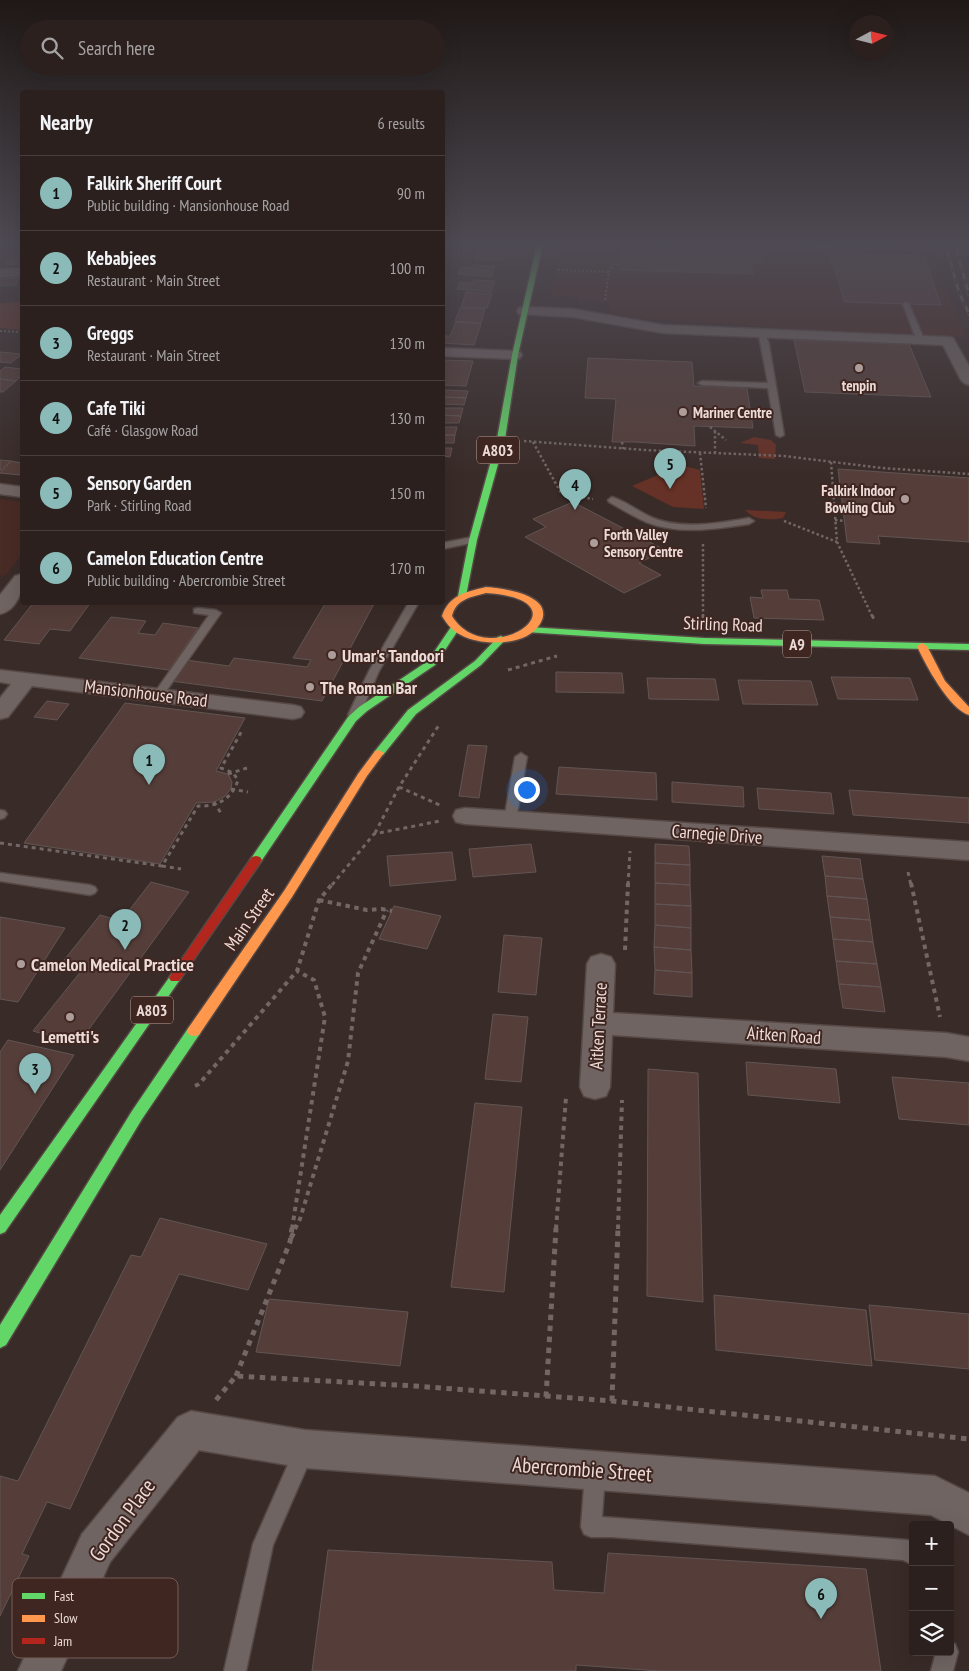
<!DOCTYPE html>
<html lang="en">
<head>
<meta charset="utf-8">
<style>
	:root { --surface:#2b201e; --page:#332827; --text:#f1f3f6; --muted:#a6a3a4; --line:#473e3c; --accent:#8bbbb9 }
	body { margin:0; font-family:"PT Sans Narrow",sans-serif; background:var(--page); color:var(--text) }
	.controls { position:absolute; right:15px; bottom:15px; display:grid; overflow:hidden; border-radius:5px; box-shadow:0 5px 20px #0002 }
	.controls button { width:45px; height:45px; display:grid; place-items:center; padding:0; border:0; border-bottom:1px solid var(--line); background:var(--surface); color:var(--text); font:25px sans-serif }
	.compass { position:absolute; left:849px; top:15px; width:45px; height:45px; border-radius:50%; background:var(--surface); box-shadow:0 5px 20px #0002; rotate:83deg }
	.you { position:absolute; left:526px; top:789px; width:18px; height:18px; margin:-12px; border:4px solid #fff; border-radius:50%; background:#1a73e8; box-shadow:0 0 0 8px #1a73e833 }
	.badge { display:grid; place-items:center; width:32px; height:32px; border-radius:50%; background:var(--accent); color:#111; font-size:16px; font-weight:700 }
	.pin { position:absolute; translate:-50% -41px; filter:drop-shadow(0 1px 2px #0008) }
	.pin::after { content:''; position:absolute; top:26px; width:18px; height:15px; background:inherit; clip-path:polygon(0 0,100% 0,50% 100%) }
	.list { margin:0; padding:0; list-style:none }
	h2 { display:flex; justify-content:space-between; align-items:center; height:65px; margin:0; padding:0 20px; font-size:21px }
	h2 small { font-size:16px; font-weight:400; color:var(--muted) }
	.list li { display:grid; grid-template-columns:32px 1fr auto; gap:15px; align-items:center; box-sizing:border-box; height:75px; padding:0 20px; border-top:1px solid var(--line) }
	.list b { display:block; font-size:19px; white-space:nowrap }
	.list p { margin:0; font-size:16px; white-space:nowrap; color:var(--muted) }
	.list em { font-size:16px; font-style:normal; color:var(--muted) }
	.icon { flex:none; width:28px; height:28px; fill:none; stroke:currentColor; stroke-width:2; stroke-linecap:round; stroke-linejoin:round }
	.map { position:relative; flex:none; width:969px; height:1671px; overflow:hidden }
	.search { position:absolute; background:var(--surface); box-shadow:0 5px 20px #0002; left:20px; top:20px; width:425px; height:55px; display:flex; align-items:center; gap:12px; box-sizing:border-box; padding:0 18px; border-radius:28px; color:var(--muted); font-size:19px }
	.panel { position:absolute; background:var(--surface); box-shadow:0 5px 20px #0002; left:20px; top:90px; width:425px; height:515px; border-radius:5px }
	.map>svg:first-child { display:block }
	.built { fill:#492b25 }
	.green { fill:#663127 }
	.building { fill:#553e3a; stroke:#615553 }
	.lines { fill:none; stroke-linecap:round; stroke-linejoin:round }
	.lane-casing { stroke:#554845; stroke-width:3 }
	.street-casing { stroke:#554845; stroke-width:3 }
	.fast-casing { stroke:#554845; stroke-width:3 }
	.slow-casing { stroke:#554845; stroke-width:3 }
	.jam-casing { stroke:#554845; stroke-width:3 }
	.path-far4 { stroke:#726765; stroke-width:2; stroke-dasharray:2 2; stroke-linecap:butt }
	.path-far3 { stroke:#726765; stroke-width:2.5; stroke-dasharray:2.5 2.5; stroke-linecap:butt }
	.path-far2 { stroke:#726765; stroke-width:3; stroke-dasharray:4 4; stroke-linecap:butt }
	.path-far1 { stroke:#726765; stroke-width:4; stroke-dasharray:4.5 4.5; stroke-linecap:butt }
	.path { stroke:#726765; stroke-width:5; stroke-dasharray:5.5 5.5; stroke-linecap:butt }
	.lane { fill:#6f6462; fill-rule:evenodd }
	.street { fill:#6f6462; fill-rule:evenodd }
	.fast { fill:#63d668; fill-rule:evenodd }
	.slow { fill:#ff974d; fill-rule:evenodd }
	.jam { fill:#b3261e; fill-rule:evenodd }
	.rail-casing { stroke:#706664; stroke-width:3 }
	.rail { stroke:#402621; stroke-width:2; stroke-dasharray:6; stroke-linecap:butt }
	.poi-dot { fill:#ad9d9a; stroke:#402621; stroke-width:2 }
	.labels { text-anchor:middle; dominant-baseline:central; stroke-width:4; stroke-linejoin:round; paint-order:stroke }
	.far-poi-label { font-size:15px; font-weight:bold; fill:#ecdbd7; stroke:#402621; text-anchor:start }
	.shield { fill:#402621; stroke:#b8a5a0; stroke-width:1 }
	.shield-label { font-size:16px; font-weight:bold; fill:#ecdbd7 }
	.street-label { font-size:18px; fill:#ecdbd7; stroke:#402621 }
	.poi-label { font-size:18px; font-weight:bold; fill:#ecdbd7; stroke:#402621; text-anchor:start }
	.near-street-label { font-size:21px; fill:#ecdbd7; stroke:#402621 }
	.key { fill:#402621; stroke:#745c58; stroke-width:1 }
	.key-label { font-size:14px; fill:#ecdbd7 }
</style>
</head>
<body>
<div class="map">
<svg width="969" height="1671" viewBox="0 0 969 1671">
	<rect width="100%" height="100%" fill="#392b28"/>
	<!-- built -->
	<path class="built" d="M560,244H929L932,259L967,337L791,330L737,324L643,319L609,312L608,302L577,301L578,296L551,297Z
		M0,499L22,502V554L5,576L0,575Z"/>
	<!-- green -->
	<path class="green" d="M22,302V330L0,328V303Z
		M754,437L771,440L776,445L775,459L759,458L758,445L740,443Z
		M681,465L700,470L704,509L673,507L632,486Z
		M745,510L786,512L783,518C769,520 755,521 745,510Z"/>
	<!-- building -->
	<path class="building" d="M471,244H494L492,249H469Z
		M731,244H902L904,249Z
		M621,249L762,253L764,263L752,262L754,274L620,270Z
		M478,251L505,252L503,260L475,259Z
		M829,253L924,256L941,305L845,302Z
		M9,259H22V264L6,265Z
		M474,265L495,266L491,277L458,274L460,267L473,268Z
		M19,278L16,285L0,286V279Z
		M474,280L495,281L491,292L457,289L460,282L473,283Z
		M466,292L492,294L487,308L461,307Z
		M460,308L485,309L481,323L455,321Z
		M456,322L481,324L474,345L442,343L444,336H450Z
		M794,340L909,344L931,397L805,392Z
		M0,352L22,354L11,363L0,362Z
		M588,358L692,362L694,386L747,388L753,428L694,426L695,446L635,442H612L616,399L585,398Z
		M442,360L473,361L466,386L442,385Z
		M5,367L22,369V375L16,381L0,379V371Z
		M0,379L16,381L3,392H0Z
		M442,390L468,391L466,398L442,397Z
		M442,397L466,398L464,405L442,404Z
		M442,408H463L461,416L442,415Z
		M442,415L461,416L459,423H442Z
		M442,427H457L455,435H442Z
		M442,435H455L454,443H442Z
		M442,448H452L450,457L442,456Z
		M0,460L11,461L0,471Z
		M11,461L22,463V472L20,475L0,473Z
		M838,469L969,478V542L878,536L880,544L847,542Z
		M573,502L665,550L639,563L661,575L624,593L525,537L546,527L533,519Z
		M761,590H787L789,599L819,600L824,620L754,618L750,597L763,598Z
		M34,602H91L70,631L50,629L39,644L4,640Z
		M326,602L342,604L375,602L322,701L171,681L186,660L229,666L234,658L307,667L311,660L293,658Z
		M111,617L146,621L138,633L155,635L163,623L198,628L169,670L79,658Z
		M556,672L622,673L624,693L556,692Z
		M831,677L910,678L918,700L838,699Z
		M647,678L715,679L719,700L649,699Z
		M738,680L811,681L818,705L743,704Z
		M47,701L69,704L57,720L34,717Z
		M125,703L245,718L216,771L228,774L232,782L231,789L224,797L214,802L196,803L160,864L24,843Z
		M468,745L487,746L479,798L459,796Z
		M559,767L656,773L657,800L556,794Z
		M672,782L743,787L744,807L672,802Z
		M757,788L831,793L834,814L759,809Z
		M849,790L969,798V823L853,815Z
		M531,844L536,872L473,877L469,849Z
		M655,844L689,846L690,865L655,863Z
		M452,852L456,880L390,886L387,856Z
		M822,856L860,859L863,879L825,876Z
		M655,863L690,865V885L655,883Z
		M825,876L863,879L867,899L827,896Z
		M151,882L189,892L78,1044L33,1031L82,970L61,964L100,915L121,921Z
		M655,883L690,885L691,906L655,904Z
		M827,896L867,899L870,920L830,917Z
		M655,904L691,906V928L655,925Z
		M394,906L441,916L427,949L379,939Z
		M0,917L65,928L18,1002L0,999Z
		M830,917L870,920L873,942L833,939Z
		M655,925L691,928V950L654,947Z
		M504,935L542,938L536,995L498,992Z
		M833,939L873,942L877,964L836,961Z
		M654,947L691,950L692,973L655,970Z
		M836,961L877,964L881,987L839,984Z
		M655,970L692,973V997L654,994Z
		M839,984L881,987L885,1012L843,1008Z
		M493,1014L528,1017L521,1082L485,1079Z
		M8,1040L74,1055L0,1170V1052Z
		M746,1062L836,1069L840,1103L748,1095Z
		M648,1069L698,1073L703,1302L647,1296Z
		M892,1077L969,1083V1125L899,1119Z
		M475,1103L522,1107L504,1292L451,1287Z
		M160,1218L267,1244L248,1290L179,1274L70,1509L47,1502L22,1554L29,1556L0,1616V1476L18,1481L131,1255L141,1257Z
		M714,1295L866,1310L872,1366L716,1350Z
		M269,1299L408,1312L400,1366L256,1352Z
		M869,1305L969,1314V1369L875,1360Z
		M328,1550L552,1562L554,1590L604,1593L608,1553L866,1569L881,1671H659L576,1665V1671H312Z"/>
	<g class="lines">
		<defs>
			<path id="lane" d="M906,302L909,304L924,339L923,341L916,339L903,304Z
				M758,331H764L769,344L784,435L780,437L776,435L768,388L702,385L698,383L702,381L768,383Z
				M612,497C627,502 639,512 653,518C682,530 719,523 749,518L754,521L749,524C716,529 678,535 646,522C633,516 621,509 609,502L608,500Z
				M473,537L476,538V542L442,549V543Z
				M409,602H419L379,671L360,715L354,718L350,717L348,715L369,671Z
				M198,608L216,610L221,613L162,697H154L153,695L209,615L194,613V609Z
				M521,753L527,757L516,820L510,824L504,820L515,757Z
				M0,810L5,811L7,814L4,818L0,819Z
				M0,873L90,885L95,887L97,890L95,893L90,895L0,881Z
				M304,1441L311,1444L314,1451L273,1545L246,1671H224L253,1544L297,1444Z
				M595,1464L602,1467L605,1474L602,1517L907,1540L913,1542V1565L903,1560L612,1537H591L584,1534L581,1527L585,1474L588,1467Z
				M950,1643L955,1644L958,1652L953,1671H931L936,1652H950Z"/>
			<path id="street" d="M22,268V276L0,277V269Z
				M524,307L573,309L663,325L948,337L953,338L969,366V385L964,383L961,380L943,345L663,333L573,317L519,314L517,311L519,308Z
				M442,348L515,351L520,352L522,355L520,358L515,359L442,356Z
				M0,484L22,487V497L0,494Z
				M22,574C24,590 17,610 0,614V595L15,576Z
				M0,670L293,705L301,707L304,712L301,717L293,719L32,686L8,717L0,719V698L11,684L0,682Z
				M465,808L969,842V860L465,824L456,822L453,816L456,810Z
				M601,954L611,957L615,964L613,1013L946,1033L969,1037V1061L946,1057L612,1035L610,1087L606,1096L595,1099L584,1096L580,1087L587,964L591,957Z
				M191,1411L305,1430L935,1476L969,1493V1535L931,1515L305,1468L199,1450L110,1562L61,1671H18L82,1534L178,1417Z"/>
			<path id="fast" d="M537,244H543L518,355L505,439L477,540L466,596L462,599L458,596L469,540L497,439L512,355Z
				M454,626L459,629L435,665L367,711L356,721L260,863H252L250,860L252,857L348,717L359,707L428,661L451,627Z
				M529,627L704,638L969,644V650L704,644L526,632L524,630Z
				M501,636L506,639L481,665L416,714L383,755H375L374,753L375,751L408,710L475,661L498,637Z
				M175,973L179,975L181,978L179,981L5,1232L0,1234V1215L171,975Z
				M194,1026L199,1027L201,1031L199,1035L142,1119L6,1345L0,1348V1325L132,1111L189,1027Z"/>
			<path id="slow" d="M486,587C502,588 557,595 540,624C526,647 481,646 461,635C452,631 447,624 442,616C449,595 466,592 486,587ZM486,593C593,600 488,674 452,616C456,599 471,597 486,593Z
				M922,643L927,646L945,681L969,707V715C949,709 925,664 917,646Z
				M379,750L384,753L367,776L292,897L199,1035L194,1036L189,1035L187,1031L189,1027L284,891L358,774L375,751Z"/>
			<path id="jam" d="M256,856L260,857L262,860L260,863L179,981H171L169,978L171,975L252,857Z"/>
		</defs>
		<!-- lane casing -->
		<use href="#lane" class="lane-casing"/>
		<!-- street casing -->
		<use href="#street" class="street-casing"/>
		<!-- fast casing -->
		<use href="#fast" class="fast-casing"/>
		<!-- slow casing -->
		<use href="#slow" class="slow-casing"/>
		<!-- jam casing -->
		<use href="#jam" class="jam-casing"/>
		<!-- path-far4 -->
		<path class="path-far4" d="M631,244L704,247V244
			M558,270L609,272
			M605,300L609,272L614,264L620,265
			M0,331L22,332"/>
		<!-- path-far3 -->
		<path class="path-far3" d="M710,427L726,440
			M715,431V453
			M524,441L645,450L784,456L882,468L969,474
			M533,442L561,493L593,499
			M622,442L623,449
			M700,453L706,508
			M831,462L837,542L872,616
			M835,520L844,521
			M784,521L837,542
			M703,544V616"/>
		<!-- path-far2 -->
		<path class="path-far2" d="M703,615V618
			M872,615L875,622
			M508,670L557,656
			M228,774L247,768
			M399,787L442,806
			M231,789L248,792
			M214,802L222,815
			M375,833L399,787L439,725
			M0,843L162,866L198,806C217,807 232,799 238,780L233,773L221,768L243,729
			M162,866L181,869
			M908,872L911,885
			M332,885L374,834L440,821
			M628,885L630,851"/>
		<!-- path-far1 -->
		<path class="path-far1" d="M911,883L940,1017
			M319,900L367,910L382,909L392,911
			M625,950L628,883
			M195,1086L199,1084L297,971L319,900L333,883
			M292,1229L325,1017L314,980L297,971
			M295,1229L300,1219L348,1061L358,973L387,910
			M556,1229L566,1097
			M618,1229L622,1100"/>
		<!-- path -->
		<path class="path" d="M291,1238L296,1228
			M236,1376L290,1242L292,1228
			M546,1397L556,1228
			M216,1400L236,1376L415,1386L612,1401L969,1439
			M612,1401L618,1228"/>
		<!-- lane -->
		<use href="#lane" class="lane"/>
		<!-- street -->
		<use href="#street" class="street"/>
		<!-- fast -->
		<use href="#fast" class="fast"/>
		<!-- slow -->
		<use href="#slow" class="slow"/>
		<!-- jam -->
		<use href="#jam" class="jam"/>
		<defs>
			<path id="rail" d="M945,244L959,292L969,314
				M955,244L969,295"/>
		</defs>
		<!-- rail casing -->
		<use href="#rail" class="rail-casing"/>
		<!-- rail -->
		<use href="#rail" class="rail"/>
	</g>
	<!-- sky -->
	<linearGradient id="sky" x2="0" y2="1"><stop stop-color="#1f1816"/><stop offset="0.51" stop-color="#4e4a53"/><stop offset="1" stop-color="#4e4a53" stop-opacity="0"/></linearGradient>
	<rect width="969" height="478" fill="url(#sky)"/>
	<!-- markers -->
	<g class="poi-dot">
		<circle cx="859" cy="368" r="5"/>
		<circle cx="683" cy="412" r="5"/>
		<circle cx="905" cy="499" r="5"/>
		<circle cx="594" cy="543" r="5"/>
		<circle cx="332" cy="655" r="5"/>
		<circle cx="310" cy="687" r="5"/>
		<circle cx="21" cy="964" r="5"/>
		<circle cx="70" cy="1017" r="5"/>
	</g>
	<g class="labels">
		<!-- far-poi labels -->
		<g class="far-poi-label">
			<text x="859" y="385" text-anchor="middle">tenpin</text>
			<text x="693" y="412">Mariner Centre</text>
			<text x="895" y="490" text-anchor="end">Falkirk Indoor<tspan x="895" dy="17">Bowling Club</tspan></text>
			<text x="604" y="534">Forth Valley<tspan x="604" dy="17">Sensory Centre</tspan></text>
		</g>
		<!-- shield labels -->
		<g class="shield">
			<rect x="477" y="436.5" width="42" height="27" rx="4"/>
			<rect x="783" y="630.5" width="28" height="27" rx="4"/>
			<rect x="131" y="996.5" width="42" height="27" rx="4"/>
		</g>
		<g class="shield-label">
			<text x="498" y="450">A803</text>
			<text x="797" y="644">A9</text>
			<text x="152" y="1010">A803</text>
		</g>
		<!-- street labels -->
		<g class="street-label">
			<text transform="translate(723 624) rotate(2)">Stirling Road</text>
			<text transform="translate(146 693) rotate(7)">Mansionhouse Road</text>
			<text transform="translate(717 834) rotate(4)">Carnegie Drive</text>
			<text transform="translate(249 919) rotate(-55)">Main Street</text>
			<text transform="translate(598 1026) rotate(-87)">Aitken Terrace</text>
			<text transform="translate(784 1035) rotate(4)">Aitken Road</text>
		</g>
		<!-- poi labels -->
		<g class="poi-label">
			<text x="342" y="655">Umar's Tandoori</text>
			<text x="320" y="687">The Roman Bar</text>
			<text x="31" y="964">Camelon Medical Practice</text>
			<text x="70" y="1036" text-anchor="middle">Lemetti's</text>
		</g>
		<!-- near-street labels -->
		<g class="near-street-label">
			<text transform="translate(582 1469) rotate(4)">Abercrombie Street</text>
			<text transform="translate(122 1520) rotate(-54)">Gordon Place</text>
		</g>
	</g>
	<!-- legend -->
	<rect x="12" y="1578" width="166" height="80" rx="8" class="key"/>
	<rect x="22" y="1593" width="23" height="6" fill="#63d668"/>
	<rect x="22" y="1615" width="23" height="7" fill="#ff974d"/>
	<rect x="22" y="1638" width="23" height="6" fill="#b3261e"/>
	<g class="key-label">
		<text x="54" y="1601">Fast</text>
		<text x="54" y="1623">Slow</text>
		<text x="54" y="1646">Jam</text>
	</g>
</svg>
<div class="controls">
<button>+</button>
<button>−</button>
<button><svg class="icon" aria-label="layers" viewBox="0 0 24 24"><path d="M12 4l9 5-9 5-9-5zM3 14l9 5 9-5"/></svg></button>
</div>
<svg class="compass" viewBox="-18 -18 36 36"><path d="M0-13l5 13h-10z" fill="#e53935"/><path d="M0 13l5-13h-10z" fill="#a6a3a4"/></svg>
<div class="you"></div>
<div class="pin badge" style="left:149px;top:785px">1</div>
<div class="pin badge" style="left:125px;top:950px">2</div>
<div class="pin badge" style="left:35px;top:1094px">3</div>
<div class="pin badge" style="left:575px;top:510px">4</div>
<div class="pin badge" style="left:670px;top:489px">5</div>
<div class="pin badge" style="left:821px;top:1619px">6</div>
<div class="search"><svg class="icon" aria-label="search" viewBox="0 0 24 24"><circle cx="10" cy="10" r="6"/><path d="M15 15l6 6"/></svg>Search here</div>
<section class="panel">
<h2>Nearby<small>6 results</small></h2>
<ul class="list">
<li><span class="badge">1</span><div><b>Falkirk Sheriff Court</b><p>Public building · Mansionhouse Road</p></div><em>90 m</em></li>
<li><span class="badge">2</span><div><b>Kebabjees</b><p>Restaurant · Main Street</p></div><em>100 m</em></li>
<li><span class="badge">3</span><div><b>Greggs</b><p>Restaurant · Main Street</p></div><em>130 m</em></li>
<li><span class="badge">4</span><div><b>Cafe Tiki</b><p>Café · Glasgow Road</p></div><em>130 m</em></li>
<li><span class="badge">5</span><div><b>Sensory Garden</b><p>Park · Stirling Road</p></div><em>150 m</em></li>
<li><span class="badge">6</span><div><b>Camelon Education Centre</b><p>Public building · Abercrombie Street</p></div><em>170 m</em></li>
</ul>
</section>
</div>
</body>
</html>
